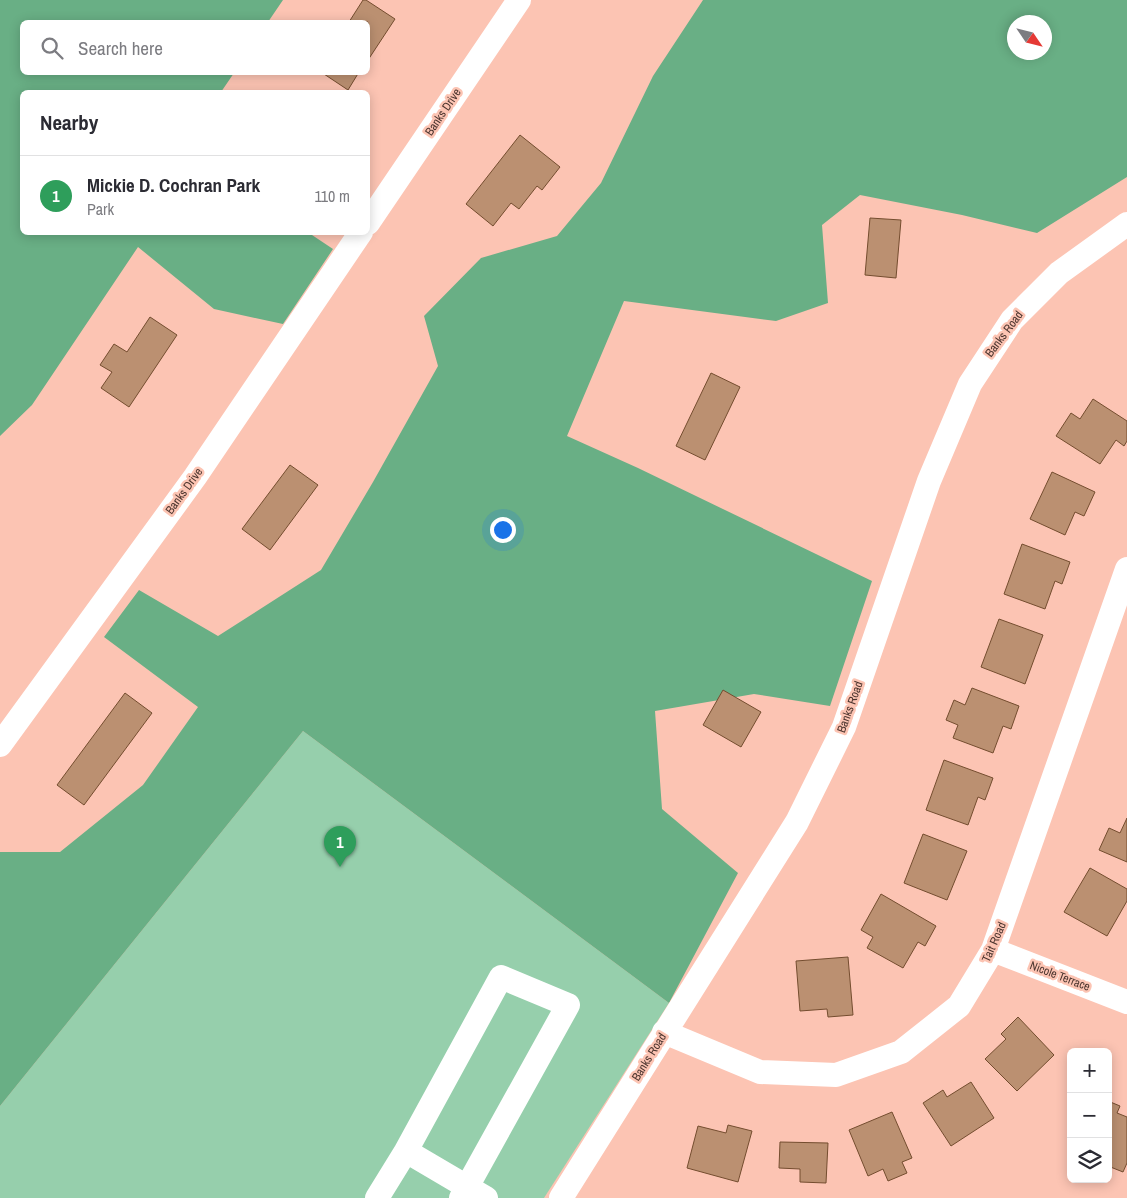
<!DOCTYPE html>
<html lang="en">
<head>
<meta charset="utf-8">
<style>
	:root { --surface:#fff; --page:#f2f2f3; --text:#2b2b33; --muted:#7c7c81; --line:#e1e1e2; --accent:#1a73e8 }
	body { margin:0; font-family:"Archivo Narrow",sans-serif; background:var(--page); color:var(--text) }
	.controls { position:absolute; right:15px; bottom:15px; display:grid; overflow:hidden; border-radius:8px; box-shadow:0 2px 12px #0003 }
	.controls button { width:45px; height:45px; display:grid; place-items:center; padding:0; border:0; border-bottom:1px solid var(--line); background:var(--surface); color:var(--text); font:25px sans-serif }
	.compass { position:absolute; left:1007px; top:15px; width:45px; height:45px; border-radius:50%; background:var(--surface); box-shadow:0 2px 12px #0003; rotate:125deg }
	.you { position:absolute; left:502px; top:529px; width:18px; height:18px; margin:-12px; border:4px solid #fff; border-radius:50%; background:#1a73e8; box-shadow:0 0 0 8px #1a73e833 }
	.badge { display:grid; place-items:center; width:32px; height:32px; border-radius:50%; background:var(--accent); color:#fff; font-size:16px; font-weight:700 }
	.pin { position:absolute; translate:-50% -41px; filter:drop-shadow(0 1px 2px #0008) }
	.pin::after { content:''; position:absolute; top:26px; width:18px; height:15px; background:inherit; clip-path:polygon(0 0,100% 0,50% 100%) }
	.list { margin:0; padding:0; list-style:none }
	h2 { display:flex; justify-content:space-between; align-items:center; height:65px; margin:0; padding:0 20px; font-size:21px }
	h2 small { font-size:16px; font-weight:400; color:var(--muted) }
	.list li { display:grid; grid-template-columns:32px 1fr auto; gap:15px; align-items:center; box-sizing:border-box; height:80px; padding:0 20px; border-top:1px solid var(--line) }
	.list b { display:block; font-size:19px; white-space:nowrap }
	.list p { margin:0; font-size:16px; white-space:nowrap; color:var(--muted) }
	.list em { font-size:16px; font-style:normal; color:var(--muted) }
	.icon { flex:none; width:28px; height:28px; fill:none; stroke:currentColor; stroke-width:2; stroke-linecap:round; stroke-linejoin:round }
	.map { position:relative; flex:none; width:1127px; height:1198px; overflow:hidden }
	.search { position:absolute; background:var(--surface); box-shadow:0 2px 12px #0003; left:20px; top:20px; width:350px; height:55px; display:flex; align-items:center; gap:12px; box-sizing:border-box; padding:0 18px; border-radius:8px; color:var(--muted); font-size:19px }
	.panel { position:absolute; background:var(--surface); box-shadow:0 2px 12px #0003; left:20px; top:90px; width:350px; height:145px; border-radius:8px }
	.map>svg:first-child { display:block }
	.green { fill:#96cfac }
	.forest { fill:#69af85; fill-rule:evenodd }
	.building { fill:#bb9071; stroke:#744d2f }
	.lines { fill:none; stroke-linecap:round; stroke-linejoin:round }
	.minor { stroke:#fff; stroke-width:24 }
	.labels { text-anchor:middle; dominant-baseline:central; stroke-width:5; stroke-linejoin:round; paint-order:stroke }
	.street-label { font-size:12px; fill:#4c352f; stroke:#fcc4b3 }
</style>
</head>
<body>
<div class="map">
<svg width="1127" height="1198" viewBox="0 0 1127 1198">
	<rect width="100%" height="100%" fill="#fcc4b3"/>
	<!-- green -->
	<path class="green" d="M303,731L669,1003L544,1198H0V1106Z"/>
	<!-- forest -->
	<path class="forest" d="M0,0H283L268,22H22V72L234,73L221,92H22V232L309,233L333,249L283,324L214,309L138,247L32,405L0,436Z
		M703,0H1127V177L1037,233L962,215L860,195L822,225L828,303L776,321L624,301L567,436L638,468L872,581L830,706L754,694L655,711L662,809L738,873L669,1003L303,731L0,1106V852H60L143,785L198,707L104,637L139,590L218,636L321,570L373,482L438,366L424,316L481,258L557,236L601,183L653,76ZM1014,22H1044V52H1014Z"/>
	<!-- building -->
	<path class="building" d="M363,0H366L395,19L368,60V22H349Z
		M321,72H359L348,90Z
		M520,135L560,167L542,190L537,186L519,209L511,203L493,226L466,204Z
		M870,218L901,220L896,278L865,275Z
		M150,317L177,335L129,407L101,388L112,372L100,365L114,344L127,352Z
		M711,373L740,387L705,460L676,446Z
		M1093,399L1127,421V441L1124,446L1116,440L1100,464L1056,436L1071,413L1080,419Z
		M290,465L318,485L270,550L242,529Z
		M1052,472L1095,492L1084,516L1075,512L1065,535L1030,519Z
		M1022,544L1070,562L1062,584L1055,581L1045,609L1004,594Z
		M999,619L1043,635L1025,684L981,667Z
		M972,688L1019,706L1011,729L1003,726L993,753L953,738L958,725L946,720L954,700L965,705Z
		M723,690L761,712L741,747L703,725Z
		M125,693L152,713L84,805L57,785Z
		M944,760L993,778L985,800L978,797L968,825L926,810Z
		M1127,818V862L1099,850L1109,828L1120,833Z
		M923,834L967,851L947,900L904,883Z
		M1090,868L1127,889V901L1107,936L1064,912Z
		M881,894L936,926L925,946L918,942L903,968L867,948L873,937L861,930Z
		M848,957L853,1015L828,1017L827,1009L800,1011L796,961Z
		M1018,1017L1054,1055L1017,1091L985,1059L1006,1039L1001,1034Z
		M971,1082L994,1118L951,1146L923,1103L943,1090L947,1097Z
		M1108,1101L1120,1106L1117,1113L1127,1117V1163L1123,1172L1108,1166Z
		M892,1112L912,1158L902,1162L907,1173L888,1181L883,1169L868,1176L849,1130Z
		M728,1125L752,1131L738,1182L687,1168L698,1126L726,1133Z
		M780,1142L828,1143L826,1183L800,1182V1169L779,1168Z"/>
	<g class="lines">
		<!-- minor -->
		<path class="minor" d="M368,223L519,0
			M0,745L195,477L361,232
			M993,950L1127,1002
			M664,1032L760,1072L836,1075L901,1052L959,1006L993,950L1127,569
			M377,1198L406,1151
			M461,1198L467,1187L568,1005L501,977L406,1151L486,1198
			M561,1198L797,822L844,727L929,481L970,384L1012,320L1059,273L1127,224"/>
	</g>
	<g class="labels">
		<!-- street labels -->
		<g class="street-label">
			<text transform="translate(443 112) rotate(-56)">Banks Drive</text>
			<text transform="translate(1004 334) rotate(-53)">Banks Road</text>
			<text transform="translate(184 491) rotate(-54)">Banks Drive</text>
			<text transform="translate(850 707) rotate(-70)">Banks Road</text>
			<text transform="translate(994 942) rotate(-66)">Tait Road</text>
			<text transform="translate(1060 976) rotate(21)">Nicole Terrace</text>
			<text transform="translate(649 1057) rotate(-58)">Banks Road</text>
		</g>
	</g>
</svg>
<div class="controls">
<button>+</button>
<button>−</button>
<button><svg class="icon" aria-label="layers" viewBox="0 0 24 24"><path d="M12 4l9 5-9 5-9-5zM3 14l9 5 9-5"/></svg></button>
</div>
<svg class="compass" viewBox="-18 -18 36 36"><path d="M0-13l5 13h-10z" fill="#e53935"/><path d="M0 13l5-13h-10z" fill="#7c7c81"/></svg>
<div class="you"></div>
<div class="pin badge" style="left:340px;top:867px;background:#2e9e5b">1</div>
<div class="search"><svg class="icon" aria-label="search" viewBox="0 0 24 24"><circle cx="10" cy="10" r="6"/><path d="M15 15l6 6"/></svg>Search here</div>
<section class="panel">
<h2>Nearby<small></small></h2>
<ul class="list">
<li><span class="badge" style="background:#2e9e5b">1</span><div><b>Mickie D. Cochran Park</b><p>Park</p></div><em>110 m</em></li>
</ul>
</section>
</div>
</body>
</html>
